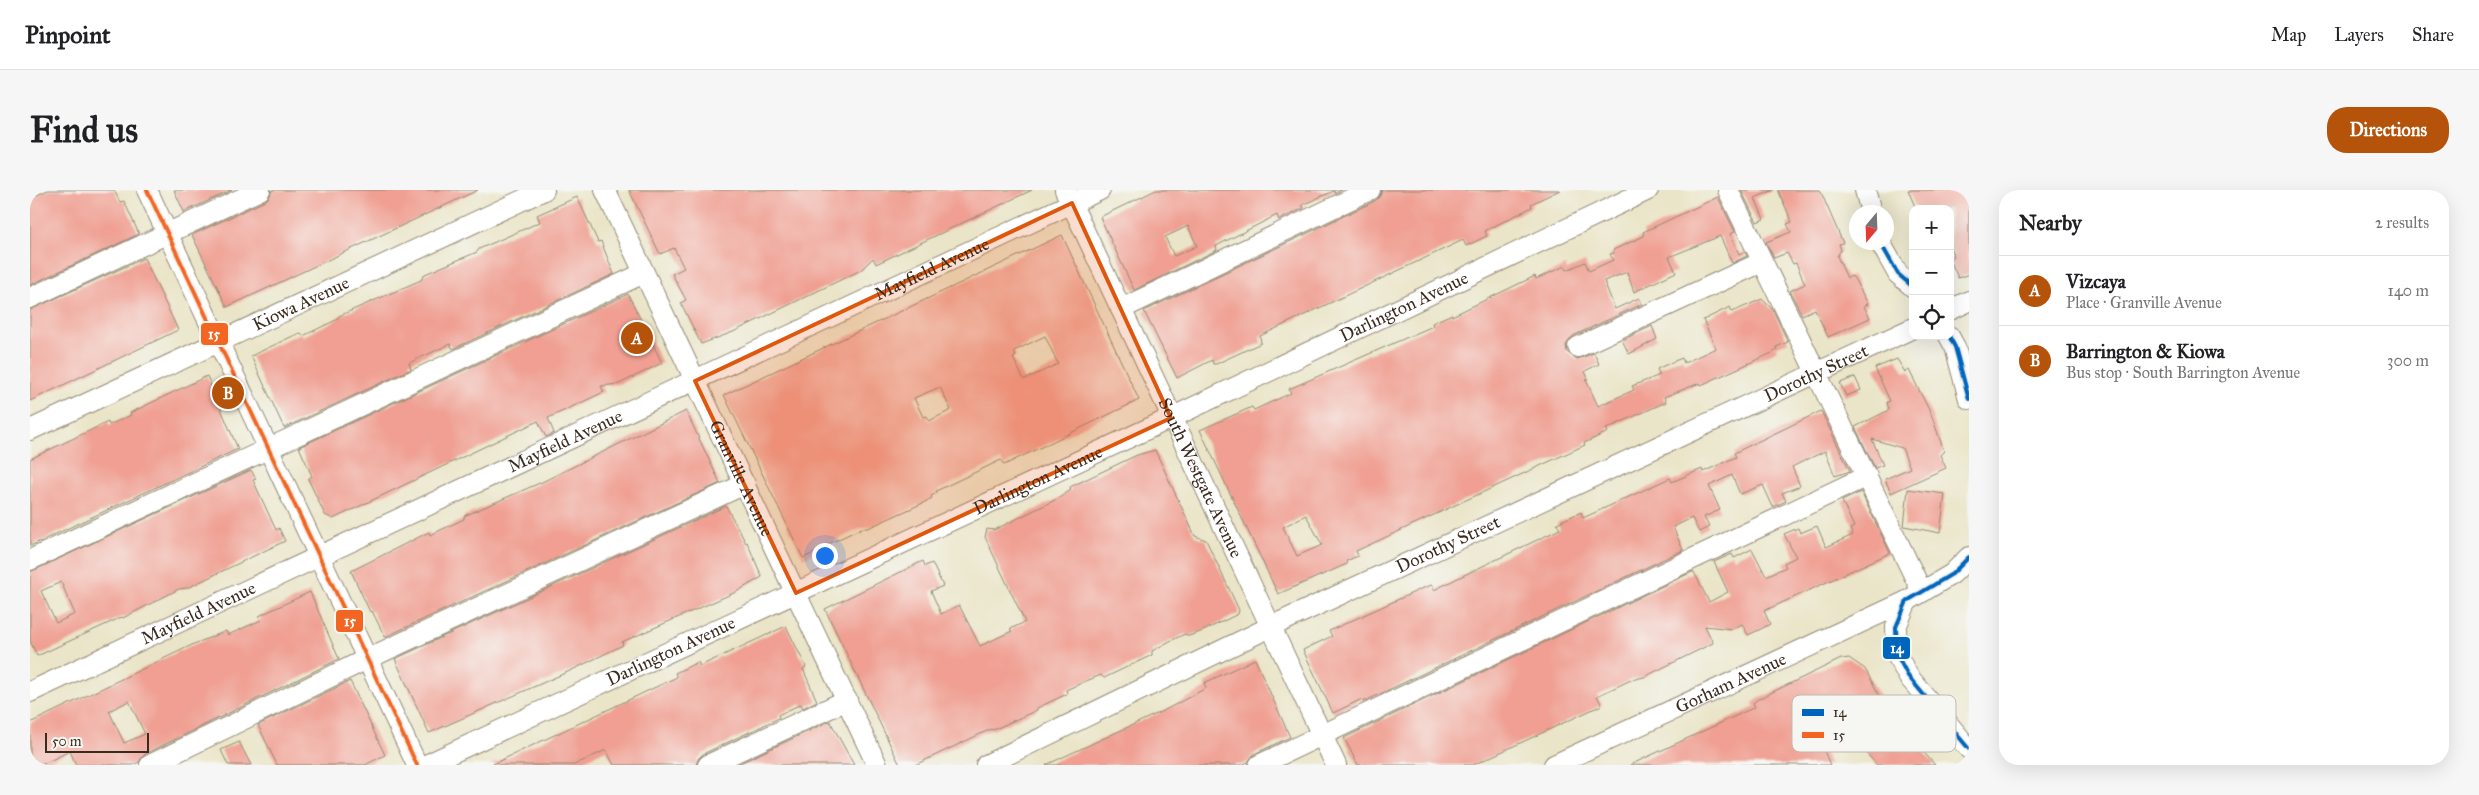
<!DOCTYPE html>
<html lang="en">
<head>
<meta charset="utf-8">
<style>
	:root { --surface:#fff; --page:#f6f6f6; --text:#202124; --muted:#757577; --line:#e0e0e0; --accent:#b45309 }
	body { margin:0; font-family:"IM FELL Great Primer",serif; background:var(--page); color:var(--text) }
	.controls { position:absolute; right:15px; top:15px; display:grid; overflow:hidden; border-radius:10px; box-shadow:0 5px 20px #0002 }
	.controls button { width:45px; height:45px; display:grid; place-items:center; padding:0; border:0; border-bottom:1px solid var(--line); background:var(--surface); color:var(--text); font:25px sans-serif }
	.compass { position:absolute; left:1819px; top:15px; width:45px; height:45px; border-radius:50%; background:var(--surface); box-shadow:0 5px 20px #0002; rotate:199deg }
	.scale { position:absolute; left:15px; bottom:12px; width:104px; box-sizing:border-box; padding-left:5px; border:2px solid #3b2a1e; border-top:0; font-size:14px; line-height:18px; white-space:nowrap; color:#3b2a1e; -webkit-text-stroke:4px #f6f6f2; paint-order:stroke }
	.you { position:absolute; left:794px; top:365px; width:18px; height:18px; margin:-12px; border:4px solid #fff; border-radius:50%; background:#1a73e8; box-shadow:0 0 0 8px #1a73e833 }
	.badge { display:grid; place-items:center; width:32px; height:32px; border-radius:50%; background:var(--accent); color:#fff; font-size:16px; font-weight:700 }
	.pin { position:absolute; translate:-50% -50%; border:2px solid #fff; box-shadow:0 1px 5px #0006 }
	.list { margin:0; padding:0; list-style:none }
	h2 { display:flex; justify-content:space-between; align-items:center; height:65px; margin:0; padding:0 20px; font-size:21px }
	h2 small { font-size:16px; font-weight:400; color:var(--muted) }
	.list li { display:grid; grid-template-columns:32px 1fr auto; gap:15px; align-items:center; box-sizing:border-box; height:70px; padding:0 20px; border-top:1px solid var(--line) }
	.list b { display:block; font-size:19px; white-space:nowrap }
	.list p { margin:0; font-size:16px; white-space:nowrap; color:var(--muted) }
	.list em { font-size:16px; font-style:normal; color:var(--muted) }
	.icon { flex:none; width:28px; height:28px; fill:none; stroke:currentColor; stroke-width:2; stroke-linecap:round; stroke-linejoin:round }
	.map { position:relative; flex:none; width:1939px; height:575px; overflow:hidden; border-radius:20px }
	header { display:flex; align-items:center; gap:30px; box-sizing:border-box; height:70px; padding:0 25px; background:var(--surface); border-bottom:1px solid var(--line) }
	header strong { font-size:24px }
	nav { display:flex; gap:28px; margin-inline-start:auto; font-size:18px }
	.intro { display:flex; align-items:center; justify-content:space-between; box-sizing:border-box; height:120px; padding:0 30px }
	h1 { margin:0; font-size:35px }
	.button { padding:12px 22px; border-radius:20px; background:var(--accent); color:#fff; font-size:18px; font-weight:700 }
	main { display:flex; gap:30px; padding:0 30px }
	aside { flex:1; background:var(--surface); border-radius:20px; box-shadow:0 5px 20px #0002 }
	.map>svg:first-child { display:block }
	.building { fill:#f09f92; fill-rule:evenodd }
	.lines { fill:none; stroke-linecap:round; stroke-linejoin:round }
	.minor-casing { stroke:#928873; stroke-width:22 }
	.minor { stroke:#fff; stroke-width:20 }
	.bus-1-casing { stroke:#f6f6f2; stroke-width:8 }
	.bus-2-casing { stroke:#f6f6f2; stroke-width:8 }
	.bus-1 { stroke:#0065bd; stroke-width:4 }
	.bus-2 { stroke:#f26522; stroke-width:4 }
	.marked { fill:#df570d; fill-opacity:0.2; stroke:#df570d; stroke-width:4; stroke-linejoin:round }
	.labels { text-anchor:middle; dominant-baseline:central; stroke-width:4; stroke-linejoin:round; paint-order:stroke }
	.street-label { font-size:18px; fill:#3b2a1e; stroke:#f6f6f2 }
	.key { fill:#f6f6f2; stroke:#beb9b2; stroke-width:1 }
	.key-label { font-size:14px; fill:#3b2a1e }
	.line-badge { stroke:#f6f6f2; stroke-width:2 }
	.badge-label { font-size:14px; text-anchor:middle; font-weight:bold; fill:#fff }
</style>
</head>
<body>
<header>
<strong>Pinpoint</strong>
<nav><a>Map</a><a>Layers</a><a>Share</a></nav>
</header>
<div class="intro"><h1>Find us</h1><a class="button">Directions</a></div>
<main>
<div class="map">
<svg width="1939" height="575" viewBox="0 0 1939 575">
	<rect width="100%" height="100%" fill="#f6f6f2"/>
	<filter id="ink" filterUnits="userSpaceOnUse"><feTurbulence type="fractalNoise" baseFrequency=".02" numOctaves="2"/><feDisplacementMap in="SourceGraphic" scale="10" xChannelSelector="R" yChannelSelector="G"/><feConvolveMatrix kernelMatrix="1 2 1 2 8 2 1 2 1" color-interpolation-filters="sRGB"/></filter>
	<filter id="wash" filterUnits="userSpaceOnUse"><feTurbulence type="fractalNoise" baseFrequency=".0096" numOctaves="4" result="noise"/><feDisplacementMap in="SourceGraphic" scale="20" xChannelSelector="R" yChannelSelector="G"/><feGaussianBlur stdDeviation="1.12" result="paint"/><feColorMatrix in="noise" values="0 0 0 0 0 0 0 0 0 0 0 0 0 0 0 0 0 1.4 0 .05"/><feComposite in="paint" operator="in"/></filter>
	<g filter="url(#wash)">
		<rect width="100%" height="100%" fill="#eae5c8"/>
		<g id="blocks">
			<!-- building -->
			<path class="building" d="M18,0H84L90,12L94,11L109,44L0,95V8Z
				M144,0H202L154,22Z
				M242,0H448L197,117L162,45L235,11L240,6Z
				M599,0H1002L846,74L843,68L831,80L703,142L671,154L651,113L656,110L642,84L654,78L644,58L630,64Z
				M1126,0H1312L1305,3L1304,1L1272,15L1274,18L1249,30L1247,25L1186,56L1187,60L1104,100L1070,27ZM1158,36L1167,56L1144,66L1135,47Z
				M1352,0H1530L1501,14L1502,17L1455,41L1457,46L1436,56L1433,50L1230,146L1231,153L1186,174H1183L1182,170L1147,188L1114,121L1345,11L1350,6Z
				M1711,0H1744L1725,8L1734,29L1727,32Z
				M1748,0H1790L1813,53L1809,54L1811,60L1807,66L1817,88L1822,86L1825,90L1838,114L1834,116L1840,128L1798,147L1785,119L1772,125L1760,101L1775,94L1766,73L1763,74L1757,63L1744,68L1736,52L1761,42L1757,34L1762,32Z
				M1878,0H1939V84L1928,88L1920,69L1924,66L1920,58V19H1886Z
				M547,7L568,52L571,51L572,54L584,84L423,159L420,154L379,173L381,179L254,238L221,166L263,146L271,143L273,146L306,130L309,126L391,90L395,84L447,62L449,59L510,32L507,25Z
				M1688,7L1705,42L1700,44L1709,64L1715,62L1717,66L1702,73L1690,46L1639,67L1646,82L1604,102L1597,82L1574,91L1585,119L1609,108L1612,114L1543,146L1536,155L1537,162L1547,169L1564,163L1569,174L1555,181L1558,189L1556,190L1568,216L1604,200L1602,196L1630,185L1627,179L1642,172L1652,168L1654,173L1686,158L1673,130L1700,117L1702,122L1732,109L1743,120L1758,152L1746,157L1747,160L1742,163L1671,195L1670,193L1634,207L1636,212L1576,239L1578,242L1554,253L1555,255L1326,361L1328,366L1316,371L1317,374L1248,404L1170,240L1222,217L1224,220L1261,203L1259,199L1403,136L1402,133L1422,124V126L1505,86L1506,89L1535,76L1537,80L1555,72L1559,81L1583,70L1580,64L1584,63L1583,60L1614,46L1613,42ZM1276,325L1292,355L1267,366L1253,337Z
				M1032,45L1109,210L974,275L971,270L906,301L907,303L901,306L902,308L893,313L838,338H832L794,356L791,360L773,368L694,205ZM1015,146L1028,174L994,190L983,168L986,166L984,161ZM910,197L921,220L899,231L897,226L893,227L884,208Z
				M114,68L148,140L0,211V120Z
				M598,104L632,173L589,194L571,196L574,202L518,228L524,243L516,247L508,231L303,329L295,325L278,289L282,286L269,257Z
				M1622,136L1627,149L1599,164L1592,150Z
				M1867,169L1875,182L1879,180L1901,224L1914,261L1910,265L1916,278L1861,303L1855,289L1880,278L1872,258L1842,249L1853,275L1845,278L1825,237L1859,220L1857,212L1860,211L1845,178Z
				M177,186L208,259L0,356V269L78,232L79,235L101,225L100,223Z
				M1825,187L1831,200L1816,206L1810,193Z
				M656,221L690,293L355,447L342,421L340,422L321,381L399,342L400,345L434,329V326L512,292Z
				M1791,221L1820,281L1805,286L1795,261L1772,272L1762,277L1770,296L1752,303L1756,311L1743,317L1733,295L1710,304L1702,285L1679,296L1690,320L1674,327L1679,337L1669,342L1662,328L1643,337L1653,360L1333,512L1332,509L1303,523L1273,460L1302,446L1299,441L1391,399L1402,395L1404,400L1430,387L1530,339L1527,333L1551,322L1553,328L1640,288L1642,292L1672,279L1673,282L1706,267L1704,263Z
				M1125,260L1165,346L1176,350L1209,420L1208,424L1173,441L1159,446L1155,444L1140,451L1122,461V465L1074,488L1071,485L1056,491L1036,500L1037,504L1007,518V520L963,540L961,539L885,575H870L795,419L893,371L895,376L902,373L913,396L901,401L911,424L929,415L950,456L982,441L980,439L995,432L955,347L957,339L964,340L1029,308L1041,300L1040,297L1107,265Z
				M221,280L226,289L223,290L246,340L249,338L255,351L157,398L149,399L93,428L92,427L7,466L0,451V382ZM31,392L45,424L26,433L11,401Z
				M1878,299L1915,304L1910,343L1874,336Z
				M1831,302L1860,363L1734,421L1740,434L1731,439L1718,445L1712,434L1702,439L1675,436L1683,453L1614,487L1601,490L1567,506L1572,515L1443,575H1328L1314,548L1662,382H1664L1679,412L1698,402L1684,372L1702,364L1704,368L1722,359L1736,386L1756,377L1754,373L1766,367L1754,344L1768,338L1770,343L1787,336L1796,357L1823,345L1820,339L1824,337L1812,311Z
				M696,316L716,353L717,352L732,387L706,402L592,452L593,455L542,480L399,543L365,469Z
				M280,402L309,469L115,564L109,572L103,575H46L40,561L11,575H0V533L164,454L196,441L198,445L231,430L229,426ZM99,511L115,544L94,553L79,521Z
				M756,436L776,477L773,479L787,511L773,518L771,514L748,525L749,528L673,564L668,569L666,575H584L576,560L544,575H461L647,487L645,483L668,472L670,476Z
				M1819,468L1835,479L1859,523L1905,575H1847L1821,546L1806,519L1781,530L1800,575H1600L1725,517L1723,513L1728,509L1811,469Z
				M1225,469L1260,547L1224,564L1218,572L1211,575H1016L1137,519L1176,498L1174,493Z
				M320,491L355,565L335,575H247L228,535Z
				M800,531L824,575H706Z
				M209,552L221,575H198L191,560Z"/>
		</g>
	</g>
	<g filter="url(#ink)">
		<use href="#blocks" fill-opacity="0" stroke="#928873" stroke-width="1"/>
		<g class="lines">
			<defs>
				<g id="minor">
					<path d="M117,0L387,575"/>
					<path id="s1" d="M575,0L847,575"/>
					<path id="s2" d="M1035,0L1306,575"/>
					<path d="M1698,0L1892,402"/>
					<path d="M1835,0L1841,22"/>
					<path d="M1850,52L1868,84L1883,97"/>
					<path d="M0,108L230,0"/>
					<path d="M1091,119L1340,0"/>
					<path d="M1920,120L1939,111"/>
					<path d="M1919,146L1925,157L1939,209"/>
					<path d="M1548,157L1732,72"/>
					<path id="s3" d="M0,240L514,0"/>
					<path d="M1939,367L1922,384L1877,411L1866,437L1867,465L1878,486L1939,559"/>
					<path d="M0,370L614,83"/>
					<path id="s4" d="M0,502L1070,0"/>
					<path d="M120,575L337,469L715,294"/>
					<path id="s5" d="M396,575L1141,228L1618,0"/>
					<path d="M678,575L817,510"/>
					<path id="s6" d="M956,575L1240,437L1883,138"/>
					<path d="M1229,575L1837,286"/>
					<path id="s7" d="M1524,575L1877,411"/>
				</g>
			</defs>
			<!-- minor casing -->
			<use href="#minor" class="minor-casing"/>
			<!-- minor -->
			<use href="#minor" class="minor"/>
			<defs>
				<path id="bus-1" d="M1850,52L1868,84L1883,97
					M1919,146L1925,157L1939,209
					M1939,367L1922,384L1877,411L1866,437L1867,465L1878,486L1939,559"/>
				<path id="bus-2" d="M117,0L387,575"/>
			</defs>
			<!-- bus-1 casing -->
			<use href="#bus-1" class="bus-1-casing"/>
			<!-- bus-2 casing -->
			<use href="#bus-2" class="bus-2-casing"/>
			<!-- bus-1 -->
			<use href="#bus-1" class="bus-1"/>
			<!-- bus-2 -->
			<use href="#bus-2" class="bus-2"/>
		</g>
	</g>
	<!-- marked area -->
	<path class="marked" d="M1042,13L1141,228L766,403L665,191Z"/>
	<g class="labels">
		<!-- street labels -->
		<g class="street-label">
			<text stroke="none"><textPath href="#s4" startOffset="996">Mayfield Avenue</textPath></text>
			<text stroke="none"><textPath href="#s3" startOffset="299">Kiowa Avenue</textPath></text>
			<text stroke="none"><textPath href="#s5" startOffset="1080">Darlington Avenue</textPath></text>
			<text stroke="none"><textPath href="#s6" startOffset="918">Dorothy Street</textPath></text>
			<text stroke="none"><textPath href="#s4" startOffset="591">Mayfield Avenue</textPath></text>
			<text stroke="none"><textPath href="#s1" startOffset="319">Granville Avenue</textPath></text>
			<text stroke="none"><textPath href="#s2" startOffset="318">South Westgate Avenue</textPath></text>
			<text stroke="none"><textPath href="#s5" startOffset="675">Darlington Avenue</textPath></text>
			<text stroke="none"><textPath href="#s6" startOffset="512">Dorothy Street</textPath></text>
			<text stroke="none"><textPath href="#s4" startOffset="186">Mayfield Avenue</textPath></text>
			<text stroke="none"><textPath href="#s5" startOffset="270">Darlington Avenue</textPath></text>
			<text stroke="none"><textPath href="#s7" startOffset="195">Gorham Avenue</textPath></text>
		</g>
	</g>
	<!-- legend -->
	<rect x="1762" y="505" width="164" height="57" rx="8" class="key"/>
	<rect x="1772" y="519" width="22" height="7" fill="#0065bd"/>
	<rect x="1772" y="542" width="22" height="6" fill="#f26522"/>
	<g class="key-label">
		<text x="1803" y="527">14</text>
		<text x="1803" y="550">15</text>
	</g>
	<g class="line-badge">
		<rect x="170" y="132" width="29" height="24" rx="5" fill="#f26522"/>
		<rect x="305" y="419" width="29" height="24" rx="5" fill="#f26522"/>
		<rect x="1852" y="446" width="29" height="24" rx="5" fill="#0065bd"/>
	</g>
	<g class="badge-label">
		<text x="184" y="149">15</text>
		<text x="320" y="436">15</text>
		<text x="1867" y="463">14</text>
	</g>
</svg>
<div class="controls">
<button>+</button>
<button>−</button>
<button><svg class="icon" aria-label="locate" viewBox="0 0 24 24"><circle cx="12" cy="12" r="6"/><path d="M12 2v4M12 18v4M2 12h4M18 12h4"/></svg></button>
</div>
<svg class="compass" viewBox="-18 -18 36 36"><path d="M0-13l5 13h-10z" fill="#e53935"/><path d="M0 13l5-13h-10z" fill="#757577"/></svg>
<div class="scale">50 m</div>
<div class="you"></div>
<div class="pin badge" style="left:607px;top:148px">A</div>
<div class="pin badge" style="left:198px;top:203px">B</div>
</div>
<aside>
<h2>Nearby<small>2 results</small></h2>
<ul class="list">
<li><span class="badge">A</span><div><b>Vizcaya</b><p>Place · Granville Avenue</p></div><em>140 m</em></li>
<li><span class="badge">B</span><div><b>Barrington &amp; Kiowa</b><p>Bus stop · South Barrington Avenue</p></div><em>300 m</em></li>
</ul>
</aside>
</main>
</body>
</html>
